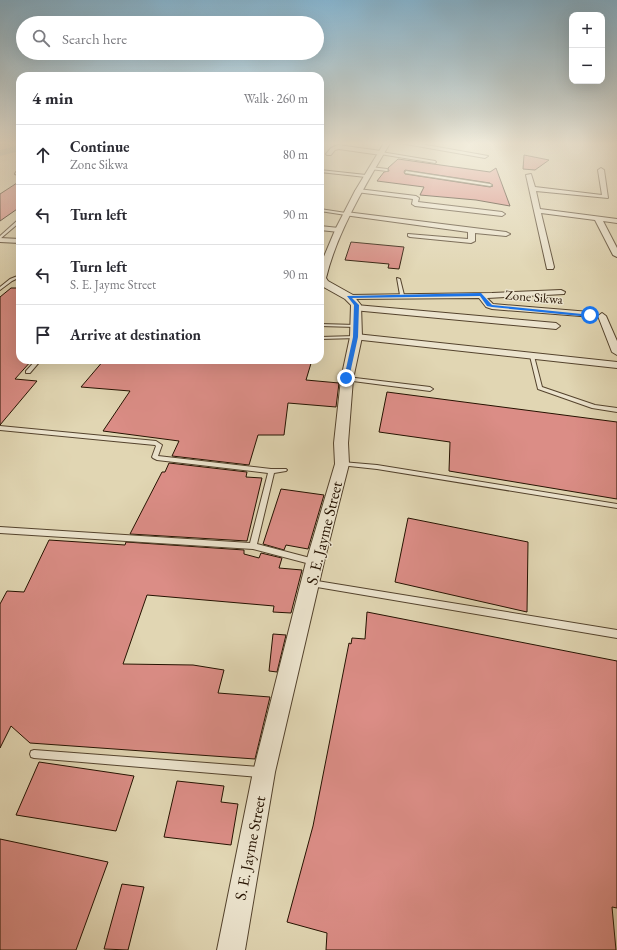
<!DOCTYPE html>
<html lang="en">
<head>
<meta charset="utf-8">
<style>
	:root { --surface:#fff; --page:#f7f7f7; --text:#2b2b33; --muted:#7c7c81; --line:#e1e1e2 }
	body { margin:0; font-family:"EB Garamond",serif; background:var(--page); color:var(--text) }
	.controls { position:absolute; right:12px; top:12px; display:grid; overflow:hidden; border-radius:8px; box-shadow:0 4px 16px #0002 }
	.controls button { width:36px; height:36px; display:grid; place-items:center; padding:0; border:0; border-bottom:1px solid var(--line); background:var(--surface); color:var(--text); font:20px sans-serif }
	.stop { position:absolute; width:12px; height:12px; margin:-9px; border:3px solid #1a73e8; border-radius:50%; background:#fff }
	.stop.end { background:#1a73e8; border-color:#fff; box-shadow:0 1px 4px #0008 }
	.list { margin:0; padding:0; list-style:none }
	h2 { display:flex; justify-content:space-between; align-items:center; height:52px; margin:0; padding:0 16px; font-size:17px }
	h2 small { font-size:13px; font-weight:400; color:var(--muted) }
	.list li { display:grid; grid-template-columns:26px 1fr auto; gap:12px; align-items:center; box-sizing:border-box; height:60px; padding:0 16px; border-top:1px solid var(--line) }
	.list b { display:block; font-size:15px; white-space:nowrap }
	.list p { margin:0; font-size:13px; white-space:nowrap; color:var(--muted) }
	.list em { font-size:13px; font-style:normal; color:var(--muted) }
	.icon { flex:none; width:22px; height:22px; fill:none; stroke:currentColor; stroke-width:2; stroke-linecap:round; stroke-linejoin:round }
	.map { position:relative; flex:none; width:617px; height:950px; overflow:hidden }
	.search { position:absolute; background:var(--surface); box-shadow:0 4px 16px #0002; left:16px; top:16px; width:308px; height:44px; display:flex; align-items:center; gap:10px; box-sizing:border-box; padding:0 14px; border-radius:22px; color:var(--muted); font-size:15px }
	.panel { position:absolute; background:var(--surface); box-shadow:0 4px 16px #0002; left:16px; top:72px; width:308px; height:292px; border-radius:12px }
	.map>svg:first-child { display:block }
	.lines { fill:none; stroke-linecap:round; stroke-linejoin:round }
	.river { fill:#94b9b1; fill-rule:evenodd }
	.building { fill:#db8d86; stroke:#251200; fill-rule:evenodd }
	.service-casing { stroke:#54432d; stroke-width:2 }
	.minor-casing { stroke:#54432d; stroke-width:2 }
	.tertiary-casing { stroke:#54432d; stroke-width:2 }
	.service { fill:#ece4ce; fill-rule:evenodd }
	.minor { fill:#ece4ce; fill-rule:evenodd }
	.tertiary { fill:#ece4ce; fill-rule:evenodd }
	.route { fill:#1a73e8 }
	.labels { text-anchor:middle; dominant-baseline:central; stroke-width:3; stroke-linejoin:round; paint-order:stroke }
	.far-street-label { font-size:13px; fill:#251200; stroke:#ece4ce }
	.street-label { font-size:16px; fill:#251200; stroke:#ece4ce }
</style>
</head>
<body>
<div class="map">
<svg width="617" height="950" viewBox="0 0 617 950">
	<rect width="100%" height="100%" fill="#e1d6b3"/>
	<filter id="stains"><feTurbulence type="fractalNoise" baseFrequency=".005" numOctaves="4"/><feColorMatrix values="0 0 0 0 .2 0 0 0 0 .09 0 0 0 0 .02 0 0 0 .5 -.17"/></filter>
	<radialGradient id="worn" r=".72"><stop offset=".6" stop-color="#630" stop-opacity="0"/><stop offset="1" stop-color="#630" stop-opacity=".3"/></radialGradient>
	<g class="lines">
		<!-- river -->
		<path class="river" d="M20,145V151L0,156V150Z"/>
	</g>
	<!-- building -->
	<path class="building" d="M524,155L549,160L535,170L523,169Z
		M398,159L490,172L496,168L510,206L476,200L420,195L424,187L377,181L384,172L389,171L388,168ZM405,170L490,183L493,186L490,187L405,174L404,172Z
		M20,181V207L0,221V194Z
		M351,242L404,247L399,269L388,268L389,264L345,260Z
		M11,288H20V360H32L15,379L37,381L0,425V297Z
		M104,360H312L306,380L339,383L336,407L288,403L284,435H258L249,465L172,456L179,441L103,431L130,391L81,387Z
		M387,392L617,422V499L449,471L450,442L379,432Z
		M169,463L247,472L246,477L262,478L247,541L130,534L162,472H165Z
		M281,489L324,495L308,549L286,545L284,550L263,544Z
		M408,518L528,542L527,612L395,582Z
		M49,540L125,545L126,542L244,550V554L259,558L261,553L282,558L279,568L302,570L291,613L273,612L274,606L147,595L123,664L193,665L224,670L218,693L270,697L255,759L30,743L11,726L0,748V604L7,591L24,592Z
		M367,612L617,661V908L612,907L616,950H326L327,933L287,922L313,826L349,643L351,644L352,638L365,639Z
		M273,634L286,635L277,672L269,671Z
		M39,762L134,776L116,831L16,815Z
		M177,781L224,786L221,802L238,804L231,845L164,837Z
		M0,839L108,862L76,950H0Z
		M122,884L144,887L128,950L104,949Z"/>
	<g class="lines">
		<defs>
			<path id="service" d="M381,152L435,161L436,162L435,163L380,154Z
				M371,167L387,169L388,170L387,171L370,169Z
				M320,170L366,175L367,176L366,177L320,172Z
				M406,171L490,184L492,185L490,186L405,173Z
				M16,172L20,174V176L15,174Z
				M320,209L346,213L348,214L346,215L320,211Z
				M19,219H20V222L0,239V236Z
				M20,275V277L12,281L0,290V287L10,279Z
				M397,278L400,279L404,295L403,296L400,295Z
				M320,324L356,325L358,326L356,327L320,326Z
				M356,336L358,337V338L320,339V337Z
				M530,355H534V356L542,387L595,405L617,408V412L592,408L538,389L530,356Z
				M36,360H41L30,373H26V371Z
				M347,377L430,387L433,389L430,391L345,380V378Z
				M0,426L156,441L162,445L158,456L271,469H286L287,470L286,471L274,473L257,544L314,559L316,560L317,562L316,564L314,565L253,549L0,533V527L250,543L268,473L157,460L153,458L152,457L156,446L155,445L0,430Z
				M342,462L377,465L617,504V508L377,469L340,465L339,464L340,463Z
				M311,580L617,630V638L311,586L308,585L307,583L308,581Z
				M34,750L260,767L263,769L265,772L263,775L260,777L34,758L31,757L30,754L31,751Z"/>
			<path id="minor" d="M400,143H415L488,156L485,158Z
				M338,145L381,151L384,153L381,155L339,149L335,150L331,155H327L326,154L331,148Z
				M601,168L604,170L608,198L536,191L540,209L617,219V223L603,221L617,248V257L613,255L595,220L541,213L554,267L553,269H547L526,175L531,174L535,187L602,195L598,170Z
				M358,189L416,196L419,198L418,202L502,212L505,214L502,216L415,206L412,204L413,199L356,192L355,191Z
				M346,212L506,232L510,234L506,236L475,233V241L471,243L410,237L408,236V234L468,239V232L344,215V213Z
				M320,226L339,228L342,230L339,232L320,230Z
				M0,238L20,239V243L0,242Z
				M561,290L565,292L564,294L487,298L493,304L590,312L593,313L594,315L593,317L492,309L486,307L479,298L349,299L345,297L349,295L492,293Z
				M356,305L556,323L560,326L556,329L353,310L352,308L353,306Z
				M602,313L606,316L617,341V355L612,352L598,316Z
				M356,334L617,362V368L353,339L351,337Z"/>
			<path id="tertiary" d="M384,143H390C366,184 337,232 326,278L328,281L353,295L361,305L362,337L353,379L348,443L349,464L324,562L275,772L245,950H217L253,772L306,562L335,464L334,443L341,379L350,337L351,305L345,299L320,285V266L336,228L355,191Z"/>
		</defs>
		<!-- service casing -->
		<use href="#service" class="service-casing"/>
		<!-- minor casing -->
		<use href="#minor" class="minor-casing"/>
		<!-- tertiary casing -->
		<use href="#tertiary" class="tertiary-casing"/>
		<!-- service -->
		<use href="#service" class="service"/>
		<!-- minor -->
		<use href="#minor" class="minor"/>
		<!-- tertiary -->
		<use href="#tertiary" class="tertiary"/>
	</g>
	<!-- sky -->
	<linearGradient id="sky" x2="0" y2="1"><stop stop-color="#86b6d2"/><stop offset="0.52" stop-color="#f2eddd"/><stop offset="1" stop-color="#f2eddd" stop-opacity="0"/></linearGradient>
	<rect width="617" height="276" fill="url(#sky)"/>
	<!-- route -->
	<path class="route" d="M481,293L492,305L592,315L590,317L492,307L487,306L480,296L352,298L359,305L358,337L349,378L346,380L344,378L353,337L354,305L347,296Z"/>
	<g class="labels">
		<!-- far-street labels -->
		<g class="far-street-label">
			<text transform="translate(534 297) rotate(5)">Zone Sikwa</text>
		</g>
		<!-- street labels -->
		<g class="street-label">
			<text transform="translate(324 533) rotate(-76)">S. E. Jayme Street</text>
			<text transform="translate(250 848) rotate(-79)">S. E. Jayme Street</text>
		</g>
	</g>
	<rect width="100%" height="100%" filter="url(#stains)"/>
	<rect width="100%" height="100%" fill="url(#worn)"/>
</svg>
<div class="controls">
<button>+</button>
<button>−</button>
</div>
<div class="stop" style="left:590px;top:315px"></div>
<div class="stop end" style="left:346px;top:378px"></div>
<div class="search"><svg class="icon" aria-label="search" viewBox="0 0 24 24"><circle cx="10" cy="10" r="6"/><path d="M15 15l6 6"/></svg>Search here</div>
<section class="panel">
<h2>4 min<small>Walk · 260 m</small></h2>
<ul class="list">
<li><svg class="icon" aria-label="ahead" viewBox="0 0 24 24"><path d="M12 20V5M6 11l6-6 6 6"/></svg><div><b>Continue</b><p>Zone Sikwa</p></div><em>80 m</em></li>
<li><svg class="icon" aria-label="left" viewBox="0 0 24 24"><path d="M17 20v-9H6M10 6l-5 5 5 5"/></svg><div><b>Turn left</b></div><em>90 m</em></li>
<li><svg class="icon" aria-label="left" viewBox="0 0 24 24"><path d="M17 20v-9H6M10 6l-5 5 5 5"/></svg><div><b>Turn left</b><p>S. E. Jayme Street</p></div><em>90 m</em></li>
<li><svg class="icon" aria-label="arrive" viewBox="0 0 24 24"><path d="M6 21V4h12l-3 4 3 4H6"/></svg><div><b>Arrive at destination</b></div></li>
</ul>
</section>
</div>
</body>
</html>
